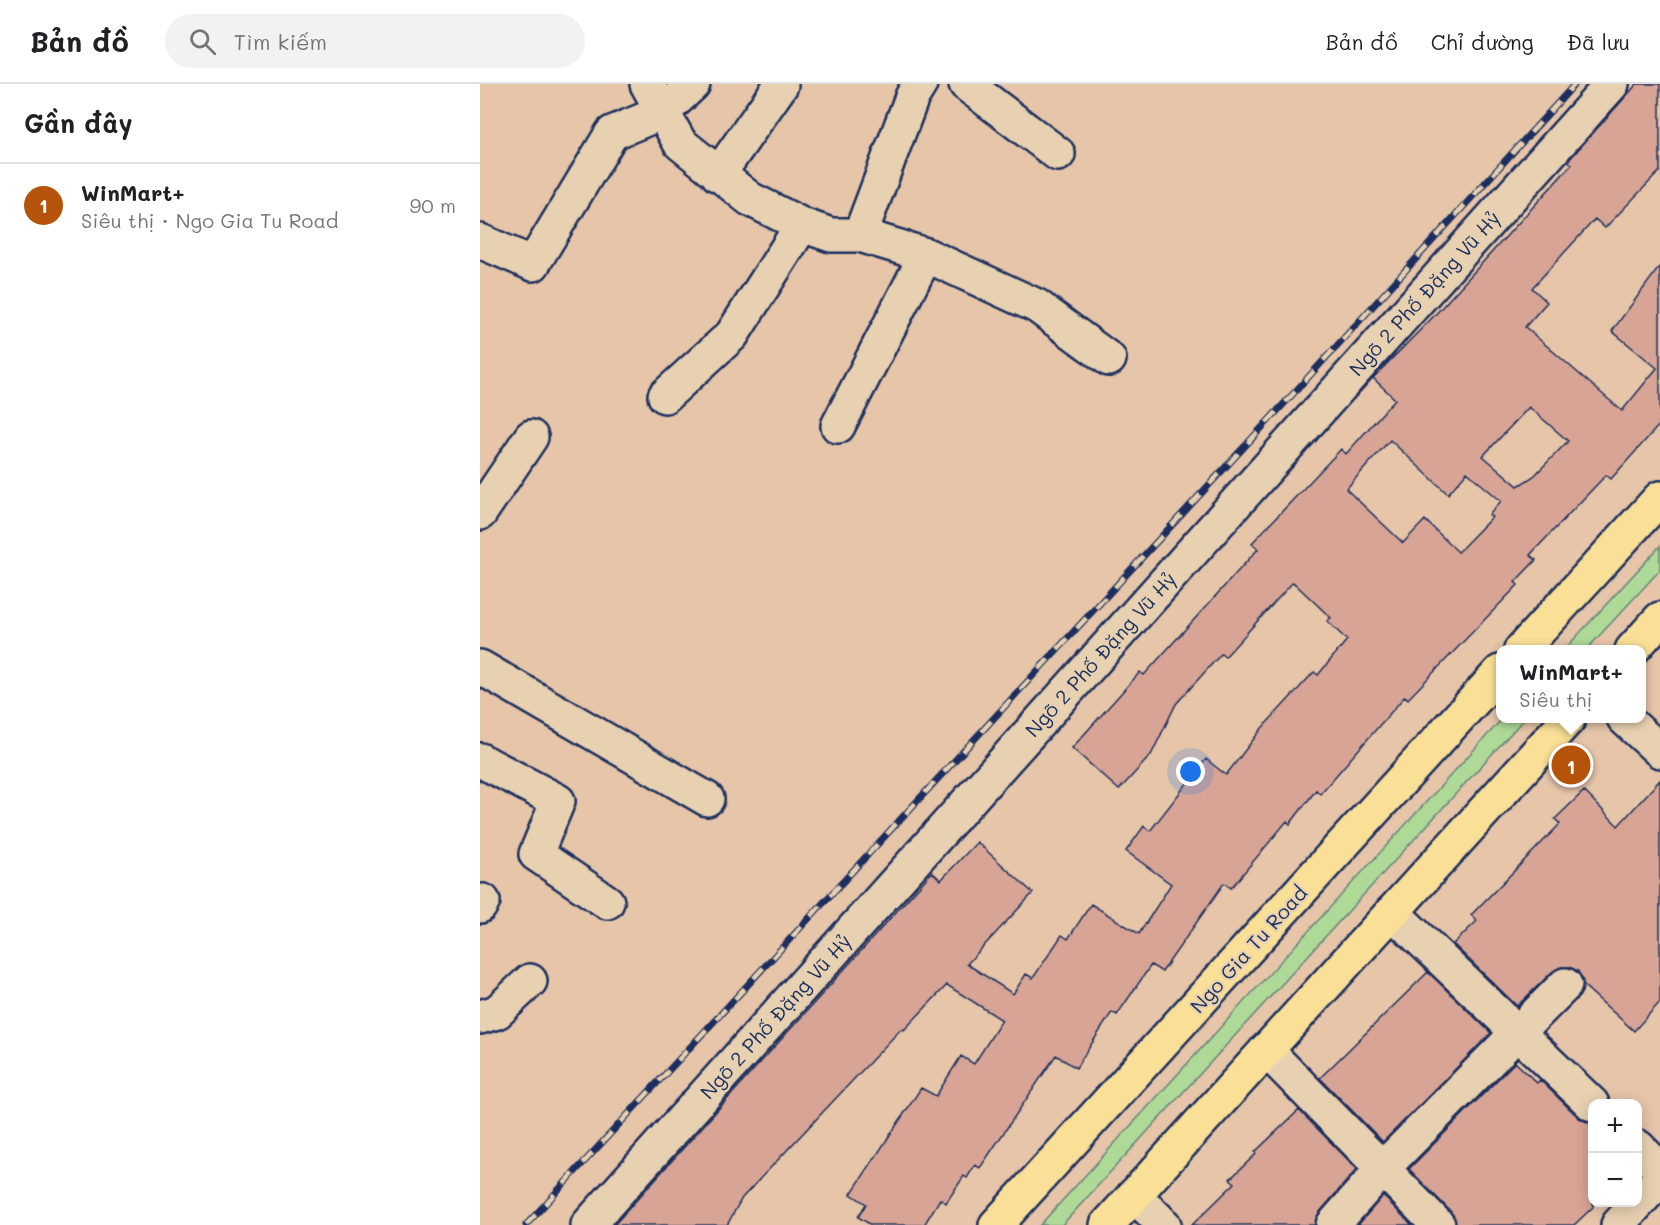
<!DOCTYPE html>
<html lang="vi">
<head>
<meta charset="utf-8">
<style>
	:root { --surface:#fff; --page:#f2f2f2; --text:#202124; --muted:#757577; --line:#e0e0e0; --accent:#b45309 }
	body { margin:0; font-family:Mali,sans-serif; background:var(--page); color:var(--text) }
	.controls { position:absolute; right:18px; bottom:18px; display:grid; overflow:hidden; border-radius:12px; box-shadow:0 3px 15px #0003 }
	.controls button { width:54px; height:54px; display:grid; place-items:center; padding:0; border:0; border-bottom:2px solid var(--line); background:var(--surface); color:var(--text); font:30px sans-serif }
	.you { position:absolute; left:711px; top:688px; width:21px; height:21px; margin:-15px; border:4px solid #fff; border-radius:50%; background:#1a73e8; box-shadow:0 0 0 9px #1a73e833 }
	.badge { display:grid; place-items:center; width:39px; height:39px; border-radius:50%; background:var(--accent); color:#fff; font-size:20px; font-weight:700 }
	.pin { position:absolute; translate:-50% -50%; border:3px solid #fff; box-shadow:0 2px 6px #0006 }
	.popup { position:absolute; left:1016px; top:561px; width:150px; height:78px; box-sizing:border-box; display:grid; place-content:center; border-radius:12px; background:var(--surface); filter:drop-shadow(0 2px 4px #0005); font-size:20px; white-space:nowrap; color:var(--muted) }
	.popup b { font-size:22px; color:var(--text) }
	.popup::after { content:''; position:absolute; left:50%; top:100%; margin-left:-12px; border:12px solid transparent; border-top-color:var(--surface) }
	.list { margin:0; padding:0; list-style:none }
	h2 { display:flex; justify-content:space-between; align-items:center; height:78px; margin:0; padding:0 24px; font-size:26px }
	h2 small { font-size:20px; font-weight:400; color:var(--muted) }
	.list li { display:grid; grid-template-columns:39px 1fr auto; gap:18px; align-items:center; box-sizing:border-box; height:84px; padding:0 24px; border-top:2px solid var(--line) }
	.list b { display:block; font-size:22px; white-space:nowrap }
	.list p { margin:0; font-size:20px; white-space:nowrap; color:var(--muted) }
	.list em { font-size:20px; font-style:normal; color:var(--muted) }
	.icon { flex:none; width:33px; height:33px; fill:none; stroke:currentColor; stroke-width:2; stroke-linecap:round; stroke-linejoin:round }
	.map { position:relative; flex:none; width:1180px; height:1141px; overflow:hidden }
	header { display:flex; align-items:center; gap:36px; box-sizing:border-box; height:84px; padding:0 30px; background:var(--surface); border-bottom:2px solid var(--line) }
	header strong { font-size:28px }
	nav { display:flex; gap:33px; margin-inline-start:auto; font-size:21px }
	.search { width:420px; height:54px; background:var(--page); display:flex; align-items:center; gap:15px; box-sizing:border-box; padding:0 21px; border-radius:33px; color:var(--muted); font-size:22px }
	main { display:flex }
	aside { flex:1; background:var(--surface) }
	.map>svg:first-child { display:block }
	.green { fill:#aed997; stroke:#64847a; stroke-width:1.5 }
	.building { fill:#d8a495; stroke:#1b2f5e; stroke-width:1.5; fill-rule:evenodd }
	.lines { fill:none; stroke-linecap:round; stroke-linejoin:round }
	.minor-casing { stroke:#1b2f5e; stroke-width:38 }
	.primary-casing { stroke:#1b2f5e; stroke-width:38 }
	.minor { stroke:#e8d1b1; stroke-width:33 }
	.primary { stroke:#fadf96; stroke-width:33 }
	.rail-casing { stroke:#1b2f5e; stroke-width:7 }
	.rail { stroke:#e8d1b1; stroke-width:4.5; stroke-dasharray:14; stroke-linecap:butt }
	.labels { text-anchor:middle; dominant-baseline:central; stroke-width:4.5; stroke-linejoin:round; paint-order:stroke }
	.street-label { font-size:20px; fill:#1b2f5e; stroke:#e8d1b1 }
</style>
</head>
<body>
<header>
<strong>Bản đồ</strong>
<div class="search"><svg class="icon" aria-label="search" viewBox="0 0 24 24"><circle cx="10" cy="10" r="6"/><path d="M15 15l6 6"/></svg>Tìm kiếm</div>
<nav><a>Bản đồ</a><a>Chỉ đường</a><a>Đã lưu</a></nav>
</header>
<main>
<aside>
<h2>Gần đây<small></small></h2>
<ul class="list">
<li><span class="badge">1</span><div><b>WinMart+</b><p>Siêu thị · Ngo Gia Tu Road</p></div><em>90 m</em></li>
</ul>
</aside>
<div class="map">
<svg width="1180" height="1141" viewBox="0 0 1180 1141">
	<rect width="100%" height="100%" fill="#e6c5a9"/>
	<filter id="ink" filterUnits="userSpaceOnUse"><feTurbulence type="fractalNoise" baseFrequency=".0167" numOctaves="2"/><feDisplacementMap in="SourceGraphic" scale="12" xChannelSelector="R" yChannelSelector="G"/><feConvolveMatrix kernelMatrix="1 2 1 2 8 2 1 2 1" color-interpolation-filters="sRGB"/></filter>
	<g filter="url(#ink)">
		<!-- green -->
		<path class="green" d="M1180,462V486L1107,565H1085Z
			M1022,635H1044L582,1141H560Z"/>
		<!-- building -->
		<path class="building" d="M1157,0H1180V87L1125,144L1115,135L1052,204L1067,218L1045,243L1142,327L1177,284L1132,247L1180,182V340L1131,395L1126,391L1050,471L1056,476L1035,498L1038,501L928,615L925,612L840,710L836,706L810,740L807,737L751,804L744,799L682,888L671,881L637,931L632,928L596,984L576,971L500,1084L495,1081L487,1094L484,1092L466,1119L460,1115L444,1141H391L378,1133L386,1120L371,1110L441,1004L456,1012L481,972L494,980L522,936L467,901L424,946L422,944L262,1114L247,1141H134L452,788L461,796L497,758L553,809L487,880L533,910L546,890L553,894L582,851L588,855L611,820L659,850L691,800L646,767L664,742L670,747L726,675L746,691L783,643L834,588L838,591L867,556L847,537L851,534L813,498L745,573L741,570L696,620L671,671L639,706L592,664L660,588L664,591L778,465L772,459L861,365L866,370L915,315L893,294L953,233L1092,80L1088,77ZM1049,323L1088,357L1054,392L1038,402L1003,372ZM910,356L968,410L987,388L1021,417L1009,431L1012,433L978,468L945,436L923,459L866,405Z
			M1180,696V918L1154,947L1103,901L1098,887L1089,883H1081L1072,888L1037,922L973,860L997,837L991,831L1080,740L1075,735L1104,707L1138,742Z
			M948,888L1011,949L903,1058L840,994Z
			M1035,978L1057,999L1060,996L1099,1034L1113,1041V1123L1094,1141H976L971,1128L929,1085Z
			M819,1026L877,1085L839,1129L835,1141H712L755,1099L750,1095L776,1070L775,1068Z
			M903,1112L932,1141H878Z"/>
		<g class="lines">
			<defs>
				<path id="minor" d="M167,0L200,59L270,115L322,141L351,151H380L446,171L557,222L629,275
					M486,0L578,70
					M238,91L301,1
					M380,151L432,13L440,0
					M0,157L53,180L132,49L183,28L213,0
					M185,312L252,251L322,141
					M358,342L446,171
					M0,429L51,353
					M0,583L227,715
					M1144,634L1180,667
					M0,676L78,717L56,770L127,818
					M0,822L3,817
					M912,828L1112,1020
					M0,933L17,928L50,897
					M786,966L958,1141
					M1158,1063L1180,1085
					M654,1111L684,1141
					M108,1141L1132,0
					M853,1141L903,1084L1085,901
					M1138,1141L1180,1095"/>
				<path id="primary" d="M1041,566L1180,414
					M1152,566L1180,535
					M516,1141L1020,588
					M627,1141L1089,634"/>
			</defs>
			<!-- minor casing -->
			<use href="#minor" class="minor-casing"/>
			<!-- primary casing -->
			<use href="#primary" class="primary-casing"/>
			<!-- minor -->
			<use href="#minor" class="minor"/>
			<!-- primary -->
			<use href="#primary" class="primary"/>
			<defs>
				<path id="rail" d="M46,1141L813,310L1095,0"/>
			</defs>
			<!-- rail casing -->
			<use href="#rail" class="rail-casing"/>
			<!-- rail -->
			<use href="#rail" class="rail"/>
		</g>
	</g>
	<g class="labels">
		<!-- street labels -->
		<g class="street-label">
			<text transform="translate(944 209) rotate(-48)">Ngõ 2 Phố Đặng Vũ Hỷ</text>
			<text transform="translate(620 570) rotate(-48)">Ngõ 2 Phố Đặng Vũ Hỷ</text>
			<text transform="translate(768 865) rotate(-48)">Ngo Gia Tu Road</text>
			<text transform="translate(295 932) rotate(-48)">Ngõ 2 Phố Đặng Vũ Hỷ</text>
		</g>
	</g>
</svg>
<div class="controls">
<button>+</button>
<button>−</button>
</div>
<div class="you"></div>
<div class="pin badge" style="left:1091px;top:681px">1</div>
<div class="popup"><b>WinMart+</b>Siêu thị</div>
</div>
</main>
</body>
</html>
